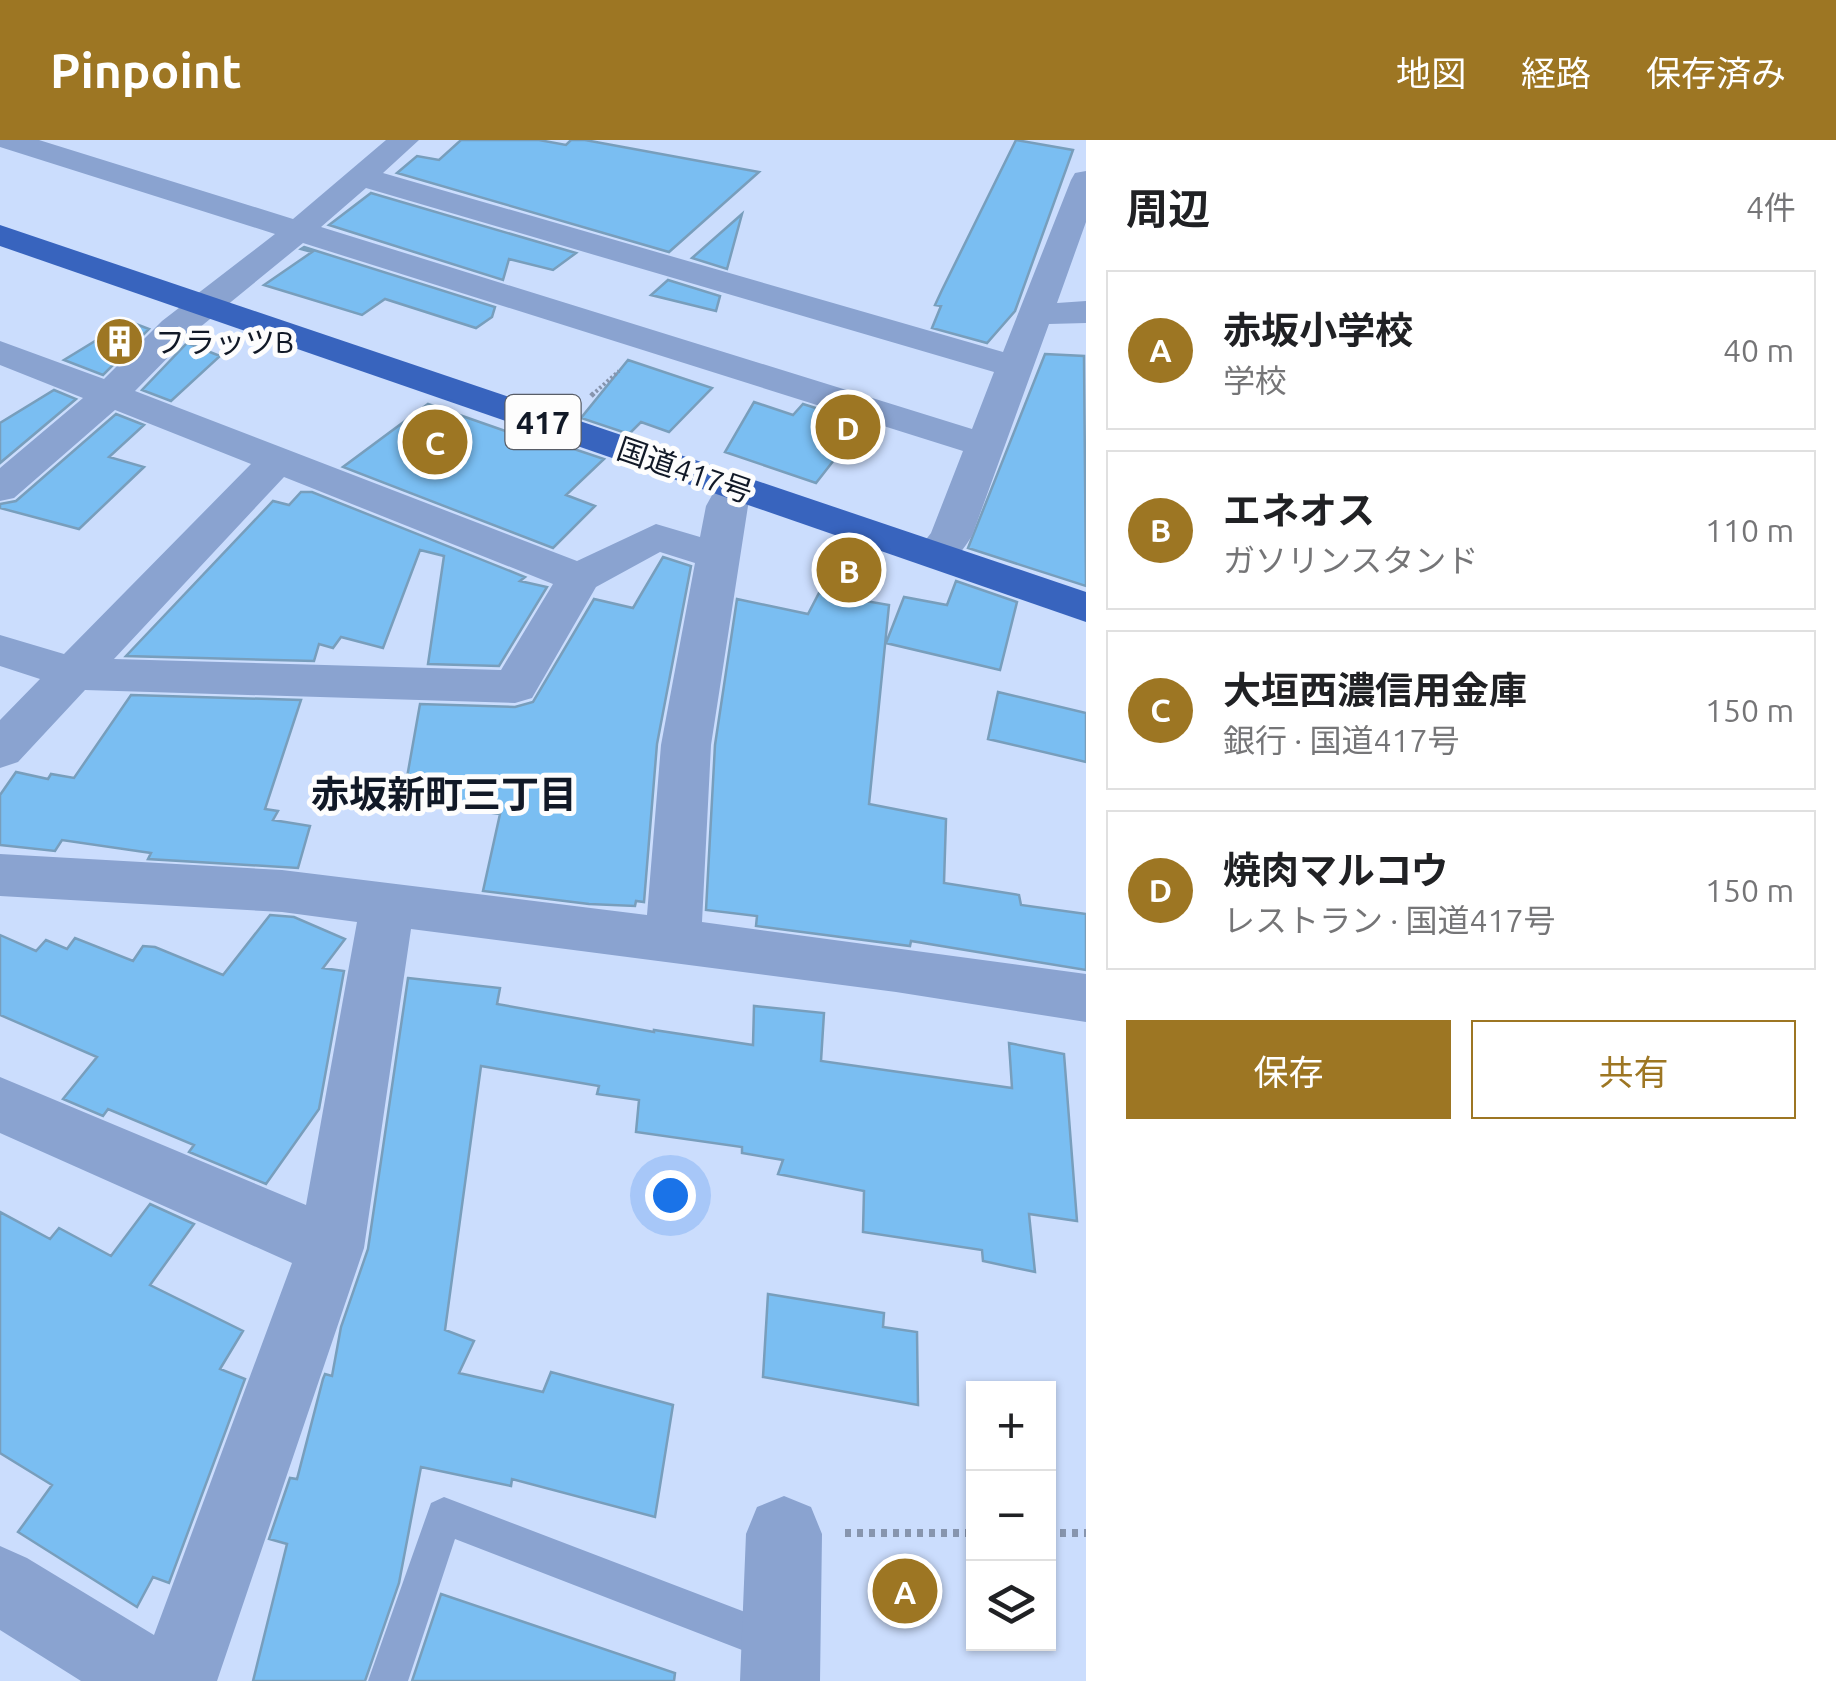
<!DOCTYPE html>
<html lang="ja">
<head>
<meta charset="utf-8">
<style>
	:root { --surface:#fff; --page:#f6f6f6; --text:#202124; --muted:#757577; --line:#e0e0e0; --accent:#9d7623 }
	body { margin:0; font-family:Ubuntu,"Noto Sans JP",sans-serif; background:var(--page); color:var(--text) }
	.controls { position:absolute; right:30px; bottom:30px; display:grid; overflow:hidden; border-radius:0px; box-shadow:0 2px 8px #0004 }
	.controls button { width:90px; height:90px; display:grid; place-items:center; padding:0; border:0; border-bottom:2px solid var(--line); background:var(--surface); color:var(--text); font:50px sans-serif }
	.you { position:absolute; left:670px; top:1055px; width:35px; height:35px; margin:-25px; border:8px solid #fff; border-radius:50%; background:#1a73e8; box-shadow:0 0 0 15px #1a73e833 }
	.badge { display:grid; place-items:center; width:65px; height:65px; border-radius:50%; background:var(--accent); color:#fff; font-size:32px; font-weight:700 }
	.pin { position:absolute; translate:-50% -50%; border:5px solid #fff; box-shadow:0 2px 10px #0006 }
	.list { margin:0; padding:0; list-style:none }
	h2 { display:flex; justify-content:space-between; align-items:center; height:130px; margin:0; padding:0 40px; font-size:42px }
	h2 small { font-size:32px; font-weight:400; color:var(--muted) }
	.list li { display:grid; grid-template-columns:65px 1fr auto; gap:30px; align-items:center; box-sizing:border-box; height:160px; margin:0 20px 20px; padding:0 20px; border:2px solid var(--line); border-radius:0px }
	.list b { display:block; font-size:38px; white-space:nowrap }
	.list p { margin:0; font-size:32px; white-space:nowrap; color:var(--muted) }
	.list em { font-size:32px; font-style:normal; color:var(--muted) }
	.actions { display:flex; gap:20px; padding:30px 40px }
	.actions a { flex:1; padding:22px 0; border:2px solid var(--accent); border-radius:0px; text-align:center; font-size:35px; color:var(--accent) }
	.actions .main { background:var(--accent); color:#fff }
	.icon { flex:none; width:55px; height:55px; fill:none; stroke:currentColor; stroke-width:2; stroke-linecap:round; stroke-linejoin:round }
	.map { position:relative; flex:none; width:1086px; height:1541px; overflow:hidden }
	header { display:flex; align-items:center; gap:60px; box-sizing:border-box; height:140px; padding:0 50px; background:var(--accent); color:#fff }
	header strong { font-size:48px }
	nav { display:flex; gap:55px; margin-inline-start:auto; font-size:35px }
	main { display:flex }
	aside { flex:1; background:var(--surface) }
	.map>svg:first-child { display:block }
	.building { fill:#7abef2; stroke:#789ebc; stroke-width:2.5 }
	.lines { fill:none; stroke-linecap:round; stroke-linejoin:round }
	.path-far2 { stroke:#8795ae; stroke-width:4; stroke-dasharray:2.5 2.5; stroke-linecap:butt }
	.path-far1 { stroke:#8795ae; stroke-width:5; stroke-dasharray:4 4; stroke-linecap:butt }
	.path { stroke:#8795ae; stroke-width:8; stroke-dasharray:6 6; stroke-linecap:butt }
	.service { fill:#8aa3d0; fill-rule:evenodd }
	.minor { fill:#8aa3d0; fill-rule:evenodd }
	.trunk { fill:#3864be; fill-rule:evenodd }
	.labels { text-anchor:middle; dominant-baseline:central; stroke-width:10; stroke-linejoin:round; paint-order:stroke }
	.far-poi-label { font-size:30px; fill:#111927; stroke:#fdfdfd; text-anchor:start }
	.far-street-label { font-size:30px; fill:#111927; stroke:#fdfdfd }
	.shield { fill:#fdfdfd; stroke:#585d67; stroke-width:2.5 }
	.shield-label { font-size:32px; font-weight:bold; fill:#111927 }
	.neighbourhood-label { font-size:38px; font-weight:bold; fill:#111927; stroke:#fdfdfd }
</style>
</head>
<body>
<header>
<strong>Pinpoint</strong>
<nav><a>地図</a><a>経路</a><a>保存済み</a></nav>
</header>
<main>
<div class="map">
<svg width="1086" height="1541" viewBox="0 0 1086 1541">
	<rect width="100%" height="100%" fill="#cbddfd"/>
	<!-- building -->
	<path class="building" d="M461,0H539L566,5L571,0H585L759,32L669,112L397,33L417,16L439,20Z
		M1016,0L1073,10L1015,171L987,203L932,188L941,166L935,165L942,150Z
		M371,53L576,113L553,130L509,119L503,140L329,85Z
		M742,74L727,129L692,118Z
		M304,107L495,167L492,177L476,188L385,159L362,175L264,145L312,112L301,109Z
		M668,140L720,156L716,171L651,155Z
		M128,181L149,189L103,235L64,220Z
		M187,203L220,216L171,261L142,250Z
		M1045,214L1084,216L1086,446L968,408Z
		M628,220L712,248L669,292L641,282L629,294L581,278Z
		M54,250L76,259L0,323V283Z
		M754,262L793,275L803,264L863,283L816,343L725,312Z
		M428,264L551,307L556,303L604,319L566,355L595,366L553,408L343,327Z
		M116,274L144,285L109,317L144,327L79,389L0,368V364L16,361Z
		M301,352H312L525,437L520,441L547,447L499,526L428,524L444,416L420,410L383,508L341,497L333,508L319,504L314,521L126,516L273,361L289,365Z
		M663,417L691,426L657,604L644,762L636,761L635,766L589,764L483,751L500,674L403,660L420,564L515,567L533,562L594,459L633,468Z
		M956,441L1017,462L1000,530L886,503L904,457L947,465Z
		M819,453L889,465L869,664L946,679L944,743L1019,755L1021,765L1086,774V830L911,801L910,806L756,786L757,776L706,770L715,605L737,459L808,474Z
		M998,552L1086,573V622L988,599Z
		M131,555L301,560L265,669L278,671L273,680L310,686L298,728L148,719L151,713L62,700L55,711L0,705V655L16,632L48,639L51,634L74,638Z
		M270,775L294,777L345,799L323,828L344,831L319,969L266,1044L189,1012L194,1005L108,969L103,976L63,959L97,917L0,875V795L36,811L46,800L67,809L75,798L133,821L143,806L155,807L223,835Z
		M408,838L500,848L497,864L654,892V890L753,905L754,866L824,873L821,921L1012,948L1009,903L1064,914L1077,1081L1029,1074L1035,1132L983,1121L982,1110L863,1092L864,1051L778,1034L783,1020L742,1013V1007L636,992L639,960L597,954L599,946L481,926L445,1190L474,1201L459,1233L543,1252L551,1232L673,1265L655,1377L512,1339L511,1346L421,1327L399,1443L365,1541H253L287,1404L269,1399L290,1338L297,1339L323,1239L325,1234L332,1236L341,1187L368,1109Z
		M150,1064L194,1084L150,1145L243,1191L220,1229L245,1239L169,1443L153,1437L137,1467L18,1392L52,1345L0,1313V1072L50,1099L59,1088L111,1116Z
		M768,1154L884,1173L883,1187L917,1192L918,1265L763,1237Z
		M441,1454L675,1533L674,1541H412Z"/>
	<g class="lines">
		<!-- path-far2 -->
		<path class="path-far2" d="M592,255L619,231"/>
		<!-- path-far1 -->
		<path class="path-far1" d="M591,256L595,252"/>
		<!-- path -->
		<path class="path" d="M845,1393H974
			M1048,1393H1086"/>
		<!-- service -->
		<path class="service" d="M444,1357L792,1490L798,1504L792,1518L778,1524L455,1399L408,1541H368L431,1363Z"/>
		<!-- minor -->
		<path class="minor" d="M0,0H39L293,79L386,0H419L383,33L1003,212L1071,40L1075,33L1086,31V82L1057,163L1086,161V183L1049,184L972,396C957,418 949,432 921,424L914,415L931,393L963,311L303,103L188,197L135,251L577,421L656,384L700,397L706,366L721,339L735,336L749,339L755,348L748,366L711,605L702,782L1086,834V882L896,852L411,789L364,1108L217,1541H81L0,1490V1406L27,1418L154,1495L292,1123L0,993V937L306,1065L357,782L282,772L0,756V714L282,730L647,775L661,605L695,423L660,412L596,447L532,558L515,563L85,550L18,622L0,628V580L40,539L0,526V495L64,514L251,324L115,270L14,358L0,361V328L83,258L0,225V201L104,239L162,181L275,94L0,7ZM366,48L994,232L972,289L321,87ZM284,337L553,444L501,530L114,519Z
			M784,1356L811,1367L822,1394L820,1541H740L746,1394L757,1367Z"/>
		<!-- trunk -->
		<path class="trunk" d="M0,85L1086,452V482L0,106Z"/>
	</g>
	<!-- icons -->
	<defs>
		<symbol id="building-disc" viewBox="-11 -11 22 22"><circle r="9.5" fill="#9d7623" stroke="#fdfdfd"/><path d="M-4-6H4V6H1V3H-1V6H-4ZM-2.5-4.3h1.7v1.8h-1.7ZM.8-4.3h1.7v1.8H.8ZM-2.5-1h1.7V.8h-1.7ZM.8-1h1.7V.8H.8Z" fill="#fff"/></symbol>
	</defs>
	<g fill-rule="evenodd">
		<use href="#building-disc" x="92" y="174" width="55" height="55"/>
	</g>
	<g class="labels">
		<!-- far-poi labels -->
		<g class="far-poi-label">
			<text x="155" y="202">フラッツB</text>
		</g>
		<!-- far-street labels -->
		<g class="far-street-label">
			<text transform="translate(685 330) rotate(19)">国道417号</text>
		</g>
		<!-- shield labels -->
		<rect class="shield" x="505.5" y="255" width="75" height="54" rx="8"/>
		<g class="shield-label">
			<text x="543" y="282">417</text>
		</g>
		<!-- neighbourhood labels -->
		<g class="neighbourhood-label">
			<text x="444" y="654">赤坂新町三丁目</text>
		</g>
	</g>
</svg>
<div class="controls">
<button>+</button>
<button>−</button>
<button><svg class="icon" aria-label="layers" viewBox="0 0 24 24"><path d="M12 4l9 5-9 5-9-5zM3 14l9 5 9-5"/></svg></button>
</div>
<div class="you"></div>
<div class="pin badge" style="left:905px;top:1451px">A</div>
<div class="pin badge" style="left:849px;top:430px">B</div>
<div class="pin badge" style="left:435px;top:302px">C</div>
<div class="pin badge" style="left:848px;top:287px">D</div>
</div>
<aside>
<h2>周辺<small>4件</small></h2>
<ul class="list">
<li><span class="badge">A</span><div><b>赤坂小学校</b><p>学校</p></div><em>40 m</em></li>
<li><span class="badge">B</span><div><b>エネオス</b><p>ガソリンスタンド</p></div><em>110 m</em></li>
<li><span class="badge">C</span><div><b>大垣西濃信用金庫</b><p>銀行 · 国道417号</p></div><em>150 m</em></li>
<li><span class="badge">D</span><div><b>焼肉マルコウ</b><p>レストラン · 国道417号</p></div><em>150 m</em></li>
</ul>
<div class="actions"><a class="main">保存</a><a>共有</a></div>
</aside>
</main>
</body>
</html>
